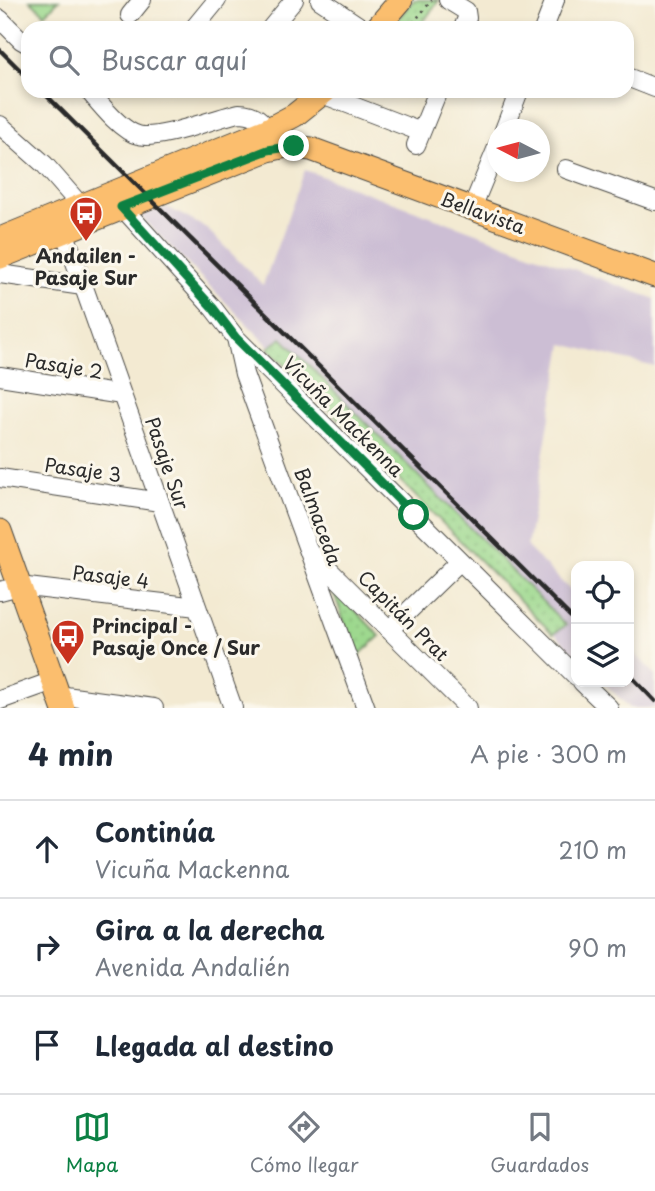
<!DOCTYPE html>
<html lang="es">
<head>
<meta charset="utf-8">
<style>
	:root { --surface:#fff; --page:#f6f6f7; --text:#1f2937; --muted:#747a83; --line:#e0e1e3; --accent:#0b8043 }
	body { margin:0; font-family:"Playpen Sans",sans-serif; background:var(--page); color:var(--text) }
	.controls { position:absolute; right:21px; bottom:21px; display:grid; overflow:hidden; border-radius:14px; box-shadow:0 4px 10px #0003 }
	.controls button { width:63px; height:63px; display:grid; place-items:center; padding:0; border:0; border-bottom:2px solid var(--line); background:var(--surface); color:var(--text); font:35px sans-serif }
	.compass { position:absolute; left:487px; top:119px; width:63px; height:63px; border-radius:50%; background:var(--surface); box-shadow:0 4px 10px #0003; rotate:276deg }
	.stop { position:absolute; width:21px; height:21px; margin:-16px; border:5px solid #0b8043; border-radius:50%; background:#fff }
	.stop.end { background:#0b8043; border-color:#fff; box-shadow:0 2px 7px #0008 }
	.list { margin:0; padding:0; list-style:none }
	h2 { display:flex; justify-content:space-between; align-items:center; height:91px; margin:0; padding:0 28px; font-size:30px }
	h2 small { font-size:23px; font-weight:400; color:var(--muted) }
	.list li { display:grid; grid-template-columns:46px 1fr auto; gap:21px; align-items:center; box-sizing:border-box; height:98px; padding:0 28px; border-top:2px solid var(--line) }
	.list b { display:block; font-size:26px; white-space:nowrap }
	.list p { margin:0; font-size:23px; white-space:nowrap; color:var(--muted) }
	.list em { font-size:23px; font-style:normal; color:var(--muted) }
	.icon { flex:none; width:38px; height:38px; fill:none; stroke:currentColor; stroke-width:2; stroke-linecap:round; stroke-linejoin:round }
	.map { position:relative; flex:none; width:655px; height:708px; overflow:hidden }
	.search { position:absolute; background:var(--surface); box-shadow:0 4px 10px #0003; left:21px; right:21px; top:21px; height:77px; display:flex; align-items:center; gap:18px; box-sizing:border-box; padding:0 24px; border-radius:21px; color:var(--muted); font-size:26px }
	.sheet { height:385px; background:var(--surface) }
	nav { display:flex; justify-content:space-around; align-items:center; box-sizing:border-box; height:98px; border-top:2px solid var(--line); background:var(--surface); font-size:19px; color:var(--muted) }
	nav a { display:grid; justify-items:center; gap:4px }
	nav .on { color:var(--accent) }
	.map>svg:first-child { display:block }
	.industrial { fill:#ccbed4 }
	.grass { fill:#9cd88d; stroke:#64825c; stroke-width:2 }
	.park { fill:url(#park-dots); stroke:#64825c; stroke-width:2 }
	.lines { fill:none; stroke-linecap:round; stroke-linejoin:round }
	.minor-casing { stroke:#494844; stroke-width:20 }
	.major-casing { stroke:#494844; stroke-width:25 }
	.path { stroke:#494844; stroke-width:2.5; stroke-dasharray:2 5; stroke-linecap:butt }
	.minor { stroke:#fff; stroke-width:18 }
	.major { stroke:#fbbe6e; stroke-width:23 }
	.rail { stroke:#2b2b2b; stroke-width:4.5 }
	.route { stroke:#0b8043; stroke-width:9 }
	.labels { text-anchor:middle; dominant-baseline:central; stroke-width:6; stroke-linejoin:round; paint-order:stroke }
	.street-label { font-size:19px; fill:#2b2b2b; stroke:#fbf7ec }
	.poi-label { font-size:19px; font-weight:bold; fill:#2b2b2b; stroke:#fbf7ec }
</style>
</head>
<body>
<div class="map">
<svg width="655" height="708" viewBox="0 0 655 708">
	<defs>
		<pattern id="park-dots" width="8" height="8" patternUnits="userSpaceOnUse" patternTransform="scale(1.75)"><rect width="8" height="8" fill="#9cd88d"/><path d="M2 2h.1M6 6h.1" fill="none" stroke="#87ba7a" stroke-width="1.8" stroke-linecap="round"/></pattern>
	</defs>
	<rect width="100%" height="100%" fill="#fbf7ec"/>
	<filter id="ink" filterUnits="userSpaceOnUse"><feTurbulence type="fractalNoise" baseFrequency=".0143" numOctaves="2"/><feDisplacementMap in="SourceGraphic" scale="14" xChannelSelector="R" yChannelSelector="G"/><feConvolveMatrix kernelMatrix="1 2 1 2 8 2 1 2 1" color-interpolation-filters="sRGB"/></filter>
	<filter id="wash" filterUnits="userSpaceOnUse"><feTurbulence type="fractalNoise" baseFrequency=".00686" numOctaves="4" result="noise"/><feDisplacementMap in="SourceGraphic" scale="28" xChannelSelector="R" yChannelSelector="G"/><feGaussianBlur stdDeviation="1.57" result="paint"/><feColorMatrix in="noise" values="0 0 0 0 0 0 0 0 0 0 0 0 0 0 0 0 0 1.4 0 .05"/><feComposite in="paint" operator="in"/></filter>
	<g filter="url(#wash)">
		<rect width="100%" height="100%" fill="#f3ead2"/>
		<!-- industrial -->
		<path class="industrial" d="M305,170L655,299V367L563,344L527,547L576,596V655L139,215L167,207L206,228L263,285Z
			M629,648L655,674V708H630L603,682H629Z"/>
		<!-- grass -->
		<path class="grass" d="M30,0H59L45,14Z"/>
		<!-- park -->
		<path class="park" d="M414,0H439L419,28H390Z
			M282,338L566,625L553,634L268,348Z
			M331,585L380,636L357,657Z"/>
	</g>
	<g filter="url(#ink)">
		<g class="lines">
			<defs>
				<path id="minor" d="M320,0L362,28
					M448,0L466,11L467,18L463,28
					M130,15L142,0
					M0,19L21,40L28,44
					M194,28L217,0
					M271,28L294,0
					M544,28L555,0
					M627,77L655,88
					M89,91C100,104 121,131 138,135C158,141 215,118 239,113C253,113 261,118 267,130
					M322,94L421,132
					M0,125L45,165L81,206
					M504,130L519,91
					M416,145L438,91
					M566,169L655,201
					M122,207L213,308L236,338L576,676
					M472,208L498,145
					M64,231L233,708
					M0,274L83,286
					M236,338L244,374L366,708
					M0,376L122,395
					M0,478L160,502
					M315,556L468,708
					M0,591L19,586L197,607
					M389,630L460,561
					M582,682L609,708
					M58,695L154,708
					M0,700L53,681"/>
				<path id="major" d="M377,28L401,0
					M0,239L267,130L295,115L325,91
					M0,257L268,150L286,146L311,149L655,276
					M0,531L63,708"/>
			</defs>
			<!-- minor casing -->
			<use href="#minor" class="minor-casing"/>
			<!-- major casing -->
			<use href="#major" class="major-casing"/>
			<!-- path -->
			<path class="path" d="M409,28L432,0"/>
			<!-- minor -->
			<use href="#minor" class="minor"/>
			<!-- major -->
			<use href="#major" class="major"/>
			<!-- rail -->
			<path class="rail" d="M0,50L28,78
				M42,91L576,622
				M629,674L655,701"/>
		</g>
	</g>
	<g class="lines" filter="url(#ink)">
		<!-- route -->
		<path class="route" d="M294,146L268,150L121,207L213,308L236,338L414,515"/>
	</g>
	<!-- icons -->
	<defs>
		<symbol id="bus-pin" viewBox="-11 -11 22 30"><path d="M0 17L-7.5 6A9.5 9.5 0 1 1 7.5 6Z" fill="#c8321e" stroke="#fbf7ec"/><path d="M-5-6H5V4H4V6H2V4H-2V6H-4V4H-5ZM-3.5-4V0h7V-4ZM-3.5 1.2v1.5H-2V1.2ZM2 1.2v1.5H3.5V1.2Z" fill="#fff"/></symbol>
	</defs>
	<g fill-rule="evenodd">
		<use href="#bus-pin" x="67" y="194" width="38" height="52"/>
		<use href="#bus-pin" x="49" y="617" width="38" height="52"/>
	</g>
	<g class="labels">
		<!-- street labels -->
		<g class="street-label">
			<text transform="translate(483 212) rotate(20)">Bellavista</text>
			<text transform="translate(64 365) rotate(9)">Pasaje 2</text>
			<text transform="translate(344 416) rotate(45)">Vicuña Mackenna</text>
			<text transform="translate(168 463) rotate(71)">Pasaje Sur</text>
			<text transform="translate(83 469) rotate(8)">Pasaje 3</text>
			<text transform="translate(319 516) rotate(70)">Balmaceda</text>
			<text transform="translate(111 576) rotate(7)">Pasaje 4</text>
			<text transform="translate(404 615) rotate(45)">Capitán Prat</text>
		</g>
		<!-- poi labels -->
		<g class="poi-label">
			<text x="86" y="255">Andailen -<tspan x="86" dy="22">Pasaje Sur</tspan></text>
			<text x="92" y="625" text-anchor="start">Principal -<tspan x="92" dy="22">Pasaje Once / Sur</tspan></text>
		</g>
	</g>
</svg>
<div class="controls">
<button><svg class="icon" aria-label="locate" viewBox="0 0 24 24"><circle cx="12" cy="12" r="6"/><path d="M12 2v4M12 18v4M2 12h4M18 12h4"/></svg></button>
<button><svg class="icon" aria-label="layers" viewBox="0 0 24 24"><path d="M12 4l9 5-9 5-9-5zM3 14l9 5 9-5"/></svg></button>
</div>
<svg class="compass" viewBox="-18 -18 36 36"><path d="M0-13l5 13h-10z" fill="#e53935"/><path d="M0 13l5-13h-10z" fill="#747a83"/></svg>
<div class="stop" style="left:414px;top:515px"></div>
<div class="stop end" style="left:294px;top:146px"></div>
<div class="search"><svg class="icon" aria-label="search" viewBox="0 0 24 24"><circle cx="10" cy="10" r="6"/><path d="M15 15l6 6"/></svg>Buscar aquí</div>
</div>
<section class="sheet">
<h2>4 min<small>A pie · 300 m</small></h2>
<ul class="list">
<li><svg class="icon" aria-label="ahead" viewBox="0 0 24 24"><path d="M12 20V5M6 11l6-6 6 6"/></svg><div><b>Continúa</b><p>Vicuña Mackenna</p></div><em>210 m</em></li>
<li><svg class="icon" aria-label="right" viewBox="0 0 24 24"><path d="M7 20v-9h11M14 6l5 5-5 5"/></svg><div><b>Gira a la derecha</b><p>Avenida Andalién</p></div><em>90 m</em></li>
<li><svg class="icon" aria-label="arrive" viewBox="0 0 24 24"><path d="M6 21V4h12l-3 4 3 4H6"/></svg><div><b>Llegada al destino</b></div></li>
</ul>
</section>
<nav>
<a class="on"><svg class="icon" aria-label="map" viewBox="0 0 24 24"><path d="M3 6l6-2 6 2 6-2v14l-6 2-6-2-6 2zM9 4v14M15 6v14"/></svg>Mapa</a>
<a><svg class="icon" aria-label="directions" viewBox="0 0 24 24"><path d="M12 3l9 9-9 9-9-9zM9 14v-3h6M13 9l2 2-2 2"/></svg>Cómo llegar</a>
<a><svg class="icon" aria-label="saved" viewBox="0 0 24 24"><path d="M7 4h10v16l-5-4-5 4z"/></svg>Guardados</a>
</nav>
</body>
</html>
